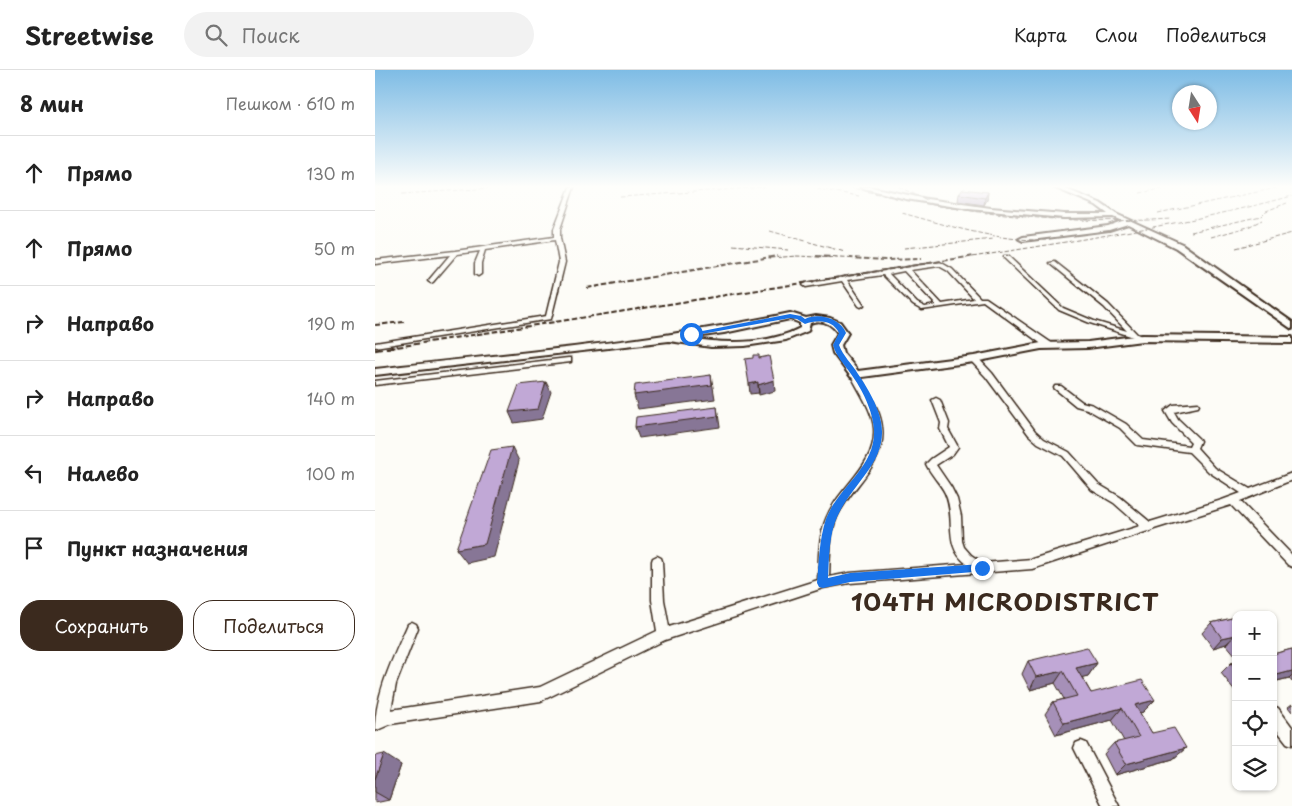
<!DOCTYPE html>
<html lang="ru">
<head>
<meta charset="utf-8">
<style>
	:root { --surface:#fff; --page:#f2f2f2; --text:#222; --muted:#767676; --line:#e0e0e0; --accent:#3b2a1e }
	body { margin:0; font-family:"Playpen Sans",sans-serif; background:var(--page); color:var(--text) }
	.controls { position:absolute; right:15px; bottom:15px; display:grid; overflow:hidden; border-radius:10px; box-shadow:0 1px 4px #0004 }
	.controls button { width:45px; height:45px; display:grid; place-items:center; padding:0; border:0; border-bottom:1px solid var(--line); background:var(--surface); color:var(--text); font:25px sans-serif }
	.compass { position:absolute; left:797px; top:15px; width:45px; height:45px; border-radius:50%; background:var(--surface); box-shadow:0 1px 4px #0004; rotate:168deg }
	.stop { position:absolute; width:15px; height:15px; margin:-11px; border:4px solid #1a73e8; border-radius:50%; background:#fff }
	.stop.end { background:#1a73e8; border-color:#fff; box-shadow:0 1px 5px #0008 }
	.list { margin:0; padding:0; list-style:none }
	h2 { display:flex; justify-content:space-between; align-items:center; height:65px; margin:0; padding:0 20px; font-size:21px }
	h2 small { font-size:16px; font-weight:400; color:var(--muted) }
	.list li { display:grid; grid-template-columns:32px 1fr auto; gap:15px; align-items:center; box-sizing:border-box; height:75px; padding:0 20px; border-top:1px solid var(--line) }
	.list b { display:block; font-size:19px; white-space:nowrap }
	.list em { font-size:16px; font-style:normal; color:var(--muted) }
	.actions { display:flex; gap:10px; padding:15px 20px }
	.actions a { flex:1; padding:11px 0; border:1px solid var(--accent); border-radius:20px; text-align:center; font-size:18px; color:var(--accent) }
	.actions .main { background:var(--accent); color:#fff }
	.icon { flex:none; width:28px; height:28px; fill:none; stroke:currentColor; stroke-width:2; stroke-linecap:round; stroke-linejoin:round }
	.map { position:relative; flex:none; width:917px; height:736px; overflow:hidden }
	header { display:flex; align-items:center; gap:30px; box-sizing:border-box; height:70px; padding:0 25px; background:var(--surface); border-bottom:1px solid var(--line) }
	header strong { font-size:24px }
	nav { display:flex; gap:28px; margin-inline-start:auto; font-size:18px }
	.search { width:350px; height:45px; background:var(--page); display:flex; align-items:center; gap:12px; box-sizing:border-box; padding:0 18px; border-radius:28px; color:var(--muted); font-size:19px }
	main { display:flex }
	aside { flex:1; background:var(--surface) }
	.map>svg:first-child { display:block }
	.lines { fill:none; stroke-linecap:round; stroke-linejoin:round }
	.street-casing { stroke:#3b2a1e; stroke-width:3 }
	.secondary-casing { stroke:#3b2a1e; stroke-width:4 }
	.street { fill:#fdfcf7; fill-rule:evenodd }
	.secondary { fill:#fdfcf7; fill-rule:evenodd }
	.rail-far2 { stroke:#3b2a1e; stroke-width:1; stroke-dasharray:4.5 2; stroke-linecap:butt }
	.rail-far1 { stroke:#3b2a1e; stroke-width:2; stroke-dasharray:5.5 2.5; stroke-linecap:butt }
	.rail { stroke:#3b2a1e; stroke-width:2.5; stroke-dasharray:7 4; stroke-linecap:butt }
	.wall { fill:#a690b8; stroke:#3b2a1e }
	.shaded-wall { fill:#877696; stroke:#3b2a1e }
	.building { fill:#c1a8d6; stroke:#3b2a1e }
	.route { fill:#1a73e8 }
	.labels { text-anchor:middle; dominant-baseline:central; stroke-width:4; stroke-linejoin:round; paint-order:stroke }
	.near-district-label { font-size:24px; font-weight:bold; letter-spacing:1px; fill:#3b2a1e; stroke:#fdfcf7 }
</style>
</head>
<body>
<header>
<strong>Streetwise</strong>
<div class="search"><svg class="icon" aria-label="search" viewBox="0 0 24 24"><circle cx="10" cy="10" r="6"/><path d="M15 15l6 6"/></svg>Поиск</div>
<nav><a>Карта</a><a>Слои</a><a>Поделиться</a></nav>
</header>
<main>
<aside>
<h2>8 мин<small>Пешком · 610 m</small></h2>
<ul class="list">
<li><svg class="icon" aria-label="ahead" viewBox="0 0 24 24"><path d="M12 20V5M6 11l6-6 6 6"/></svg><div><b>Прямо</b></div><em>130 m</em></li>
<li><svg class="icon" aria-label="ahead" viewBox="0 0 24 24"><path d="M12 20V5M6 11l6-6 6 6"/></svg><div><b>Прямо</b></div><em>50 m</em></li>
<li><svg class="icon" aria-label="right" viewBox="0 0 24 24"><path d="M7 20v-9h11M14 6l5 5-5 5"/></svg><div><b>Направо</b></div><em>190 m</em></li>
<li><svg class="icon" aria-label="right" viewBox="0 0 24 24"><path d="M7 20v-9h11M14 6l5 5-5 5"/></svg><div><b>Направо</b></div><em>140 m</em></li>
<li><svg class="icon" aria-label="left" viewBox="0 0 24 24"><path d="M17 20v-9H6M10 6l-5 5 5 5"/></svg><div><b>Налево</b></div><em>100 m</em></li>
<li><svg class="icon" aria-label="arrive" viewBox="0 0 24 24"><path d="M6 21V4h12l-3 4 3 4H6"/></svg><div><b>Пункт назначения</b></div></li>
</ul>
<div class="actions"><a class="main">Сохранить</a><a>Поделиться</a></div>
</aside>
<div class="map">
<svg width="917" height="736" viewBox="0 0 917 736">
	<rect width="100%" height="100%" fill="#fdfcf7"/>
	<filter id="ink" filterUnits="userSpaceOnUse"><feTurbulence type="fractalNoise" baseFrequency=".02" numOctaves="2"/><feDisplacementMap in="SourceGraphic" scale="10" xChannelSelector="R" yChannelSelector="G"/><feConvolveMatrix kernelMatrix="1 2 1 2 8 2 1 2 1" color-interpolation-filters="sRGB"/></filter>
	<g filter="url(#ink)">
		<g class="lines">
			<defs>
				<path id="street" d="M195,117H199L185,159V168L190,192L176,249L0,277V273L171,246L184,192L180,170L110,180L106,193V204L103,206L100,204V193L105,181L82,184L58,212L56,213L53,211L75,185L0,194V190L80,181L179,167V159Z
					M629,186H633L688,238L719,251L752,261L729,237L675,193L680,192L733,234L762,264L770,268L769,269H765L715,253L684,240L629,188Z
					M565,192L577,199L605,228H611L678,274V278H672L608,231L547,240L538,235L508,205L472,210L489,235L486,237L484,236L467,211L431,217L428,215L431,213ZM564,196L573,201L599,229L567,234L535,200ZM529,201L561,235L550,237L542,233L514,204Z
					M596,287H602L617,303L660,361L669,369L694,382L723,414L745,427L775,452L847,430L866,423L834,402L814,382L762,375L745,358L712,339L701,336L679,318L680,316H686L707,332L718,335L751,354L768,370L814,376L816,372L797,353L790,341L798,335L823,333L824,335L823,337L799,342L803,349L824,369L825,371L822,378L840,398L875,419L917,403V410L865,431L917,485V497L913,495L856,435L779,459L775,462L773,461L657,499L475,513L448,518L290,570L166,631L16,654L0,661C0,624 18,588 33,554L37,552L41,554L43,558L21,614L16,640L165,617L282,561L277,530V491L278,488L282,486L286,488L287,491L289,530L294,557L443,510C444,490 443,468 451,449C463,417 502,396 499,358C497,339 484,322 476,305L477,303H480L484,305C492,322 505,338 507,357C512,395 475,416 462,447C454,465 455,488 454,507L475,503L592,494C567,475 582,449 570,423C565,413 556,405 551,394L556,389L574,377L565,359L566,353L557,330L561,328L565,330L574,353L573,359L583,377L578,384L561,395L576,417L582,429L586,446L587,471L589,477L596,485L608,493L657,489L765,456L739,433L717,420L688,386L663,373L654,365L611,307L596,291Z
					M193,288H196V292L0,315V311Z
					M898,636L903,638L917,657V675L912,673L898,655Z
					M706,671L711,673L744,736H728L699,678L701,673Z"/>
				<path id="secondary" d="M485,117H496L552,129L616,138L689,144H733L721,135L678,117H686L725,133L741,144L807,174L917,252V259L801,178L753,154L734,160L648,171L644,169L648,167L733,156L747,151L738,147L689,148L594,139L531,129Z
					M415,243L431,248L441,246L455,248L465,252L473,263L466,275L468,283L483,301L599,286L666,273L713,272L767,265L917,267V273L767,271L713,278L666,279L599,292L480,308L476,307L458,283L456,275L463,263C456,253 446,249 435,253L433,261L411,270L370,276L336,277L294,271L0,305V299C139,283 278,272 415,243ZM415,249L425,253V258C393,275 348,274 313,268L349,263Z"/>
			</defs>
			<!-- street casing -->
			<use href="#street" class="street-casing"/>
			<!-- secondary casing -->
			<use href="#secondary" class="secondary-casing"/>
			<!-- street -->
			<use href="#street" class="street"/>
			<!-- secondary -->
			<use href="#secondary" class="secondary"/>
			<!-- rail-far2 -->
			<path class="rail-far2" d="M474,117C581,144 686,155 796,149
				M524,117L552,130
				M442,119L484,126
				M765,123L796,117
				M27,124L131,117
				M245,127L390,117
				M527,143C575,156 621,171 671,170
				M783,143L906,117
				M395,161L470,182
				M816,162L886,146L891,141L912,133
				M836,167L873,157L887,150
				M358,175L413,180
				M529,178L619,169
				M861,178L917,163
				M395,188L422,186L463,188
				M591,188C701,170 810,155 917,126"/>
			<!-- rail-far1 -->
			<path class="rail-far1" d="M441,186L510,190L546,189
				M212,218L402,186
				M0,255L29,252
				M15,278L599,186"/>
			<!-- rail -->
			<path class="rail" d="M0,280L23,276"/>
		</g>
		<!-- wall -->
		<path class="wall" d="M613,122L612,130L609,135L583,131L584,124Z
			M861,547V586L851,574L838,578L827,563L836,553Z
			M917,579V612L914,608L898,612V584Z
			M653,591L722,593L713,606L707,607L716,623L768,642L765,643L777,663L811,678L798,689L740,705L729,684L739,673L749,671L737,650L681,665L670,644L678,632L689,629L680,613L655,620L647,604Z
			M861,592V622L846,603L856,593Z
			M917,634V642L913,637Z
			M0,686L26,695L14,730L0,733Z"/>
		<!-- shaded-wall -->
		<path class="shaded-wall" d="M613,122L612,130L609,135L610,128Z
			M336,305L340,329L263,339L259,325Z
			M399,310L400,321L384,325L383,315Z
			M171,312L176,322L167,349L139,353L134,342Z
			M383,312L384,323L375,324L374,314Z
			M342,337L345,357L264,368L260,357Z
			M137,377L144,391L119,487L92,493L81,479Z
			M861,565L851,574L838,578L847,568Z
			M722,593L713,606L693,611L701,598Z
			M688,601L680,613L655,620L661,607Z
			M917,601V605L914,608L898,612V606Z
			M780,630L768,642L752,647L760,635Z
			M747,638L737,650L681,665L689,653Z
			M811,678L798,689L740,705L751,694Z
			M9,684L26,695L14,730L0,722V709Z"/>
		<!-- building -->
		<path class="building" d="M588,119L613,122L610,128L584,124Z
			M378,285H384V288L394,286L399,310L383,315V312L374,314L370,289L378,288Z
			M336,305L337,315L259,325L260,315Z
			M171,312L163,339L134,342L144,315Z
			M342,337L343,346L260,357L261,347Z
			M137,377L110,474L81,479L116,380Z
			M861,547V565L847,568L836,553Z
			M712,577L722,593L701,598L716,623L767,610L780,630L760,635L777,663L799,658L811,678L751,694L739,673L764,667L747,638L689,653L678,632L702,626L688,601L661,607L653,591Z
			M917,579V601L898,606V584Z
			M861,592V599L856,593Z
			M9,684L0,709V686Z"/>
	</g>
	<!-- sky -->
	<linearGradient id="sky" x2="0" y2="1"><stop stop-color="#7ebce5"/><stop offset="0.53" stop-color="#fefefb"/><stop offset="1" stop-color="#fefefb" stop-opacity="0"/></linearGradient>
	<rect width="917" height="220" fill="url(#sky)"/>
	<!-- route -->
	<path class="route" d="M415,244L426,246L430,249C444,242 466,249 471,263L464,275C468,286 477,294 483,304C490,314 499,329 503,341C520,388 479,409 462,447C454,465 454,488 453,508L475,503L607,494L611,495L612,498L611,501L475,512L448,518L444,517L442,513C444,492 444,470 451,449C463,417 501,397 499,360C498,341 487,319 476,304C469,294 461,286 458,275L464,263C458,250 443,249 430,254L422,249L415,248L316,266L312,264Z"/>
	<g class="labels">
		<!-- near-district labels -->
		<g class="near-district-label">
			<text x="630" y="531">104TH MICRODISTRICT</text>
		</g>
	</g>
</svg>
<div class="controls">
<button>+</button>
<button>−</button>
<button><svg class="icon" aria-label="locate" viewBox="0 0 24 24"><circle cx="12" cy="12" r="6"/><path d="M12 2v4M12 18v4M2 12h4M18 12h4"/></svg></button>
<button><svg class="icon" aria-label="layers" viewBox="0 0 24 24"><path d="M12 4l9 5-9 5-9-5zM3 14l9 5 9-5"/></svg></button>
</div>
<svg class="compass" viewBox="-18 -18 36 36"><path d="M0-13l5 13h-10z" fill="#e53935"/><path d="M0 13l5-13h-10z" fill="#767676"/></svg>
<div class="stop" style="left:316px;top:264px"></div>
<div class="stop end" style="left:607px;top:498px"></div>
</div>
</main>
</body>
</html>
